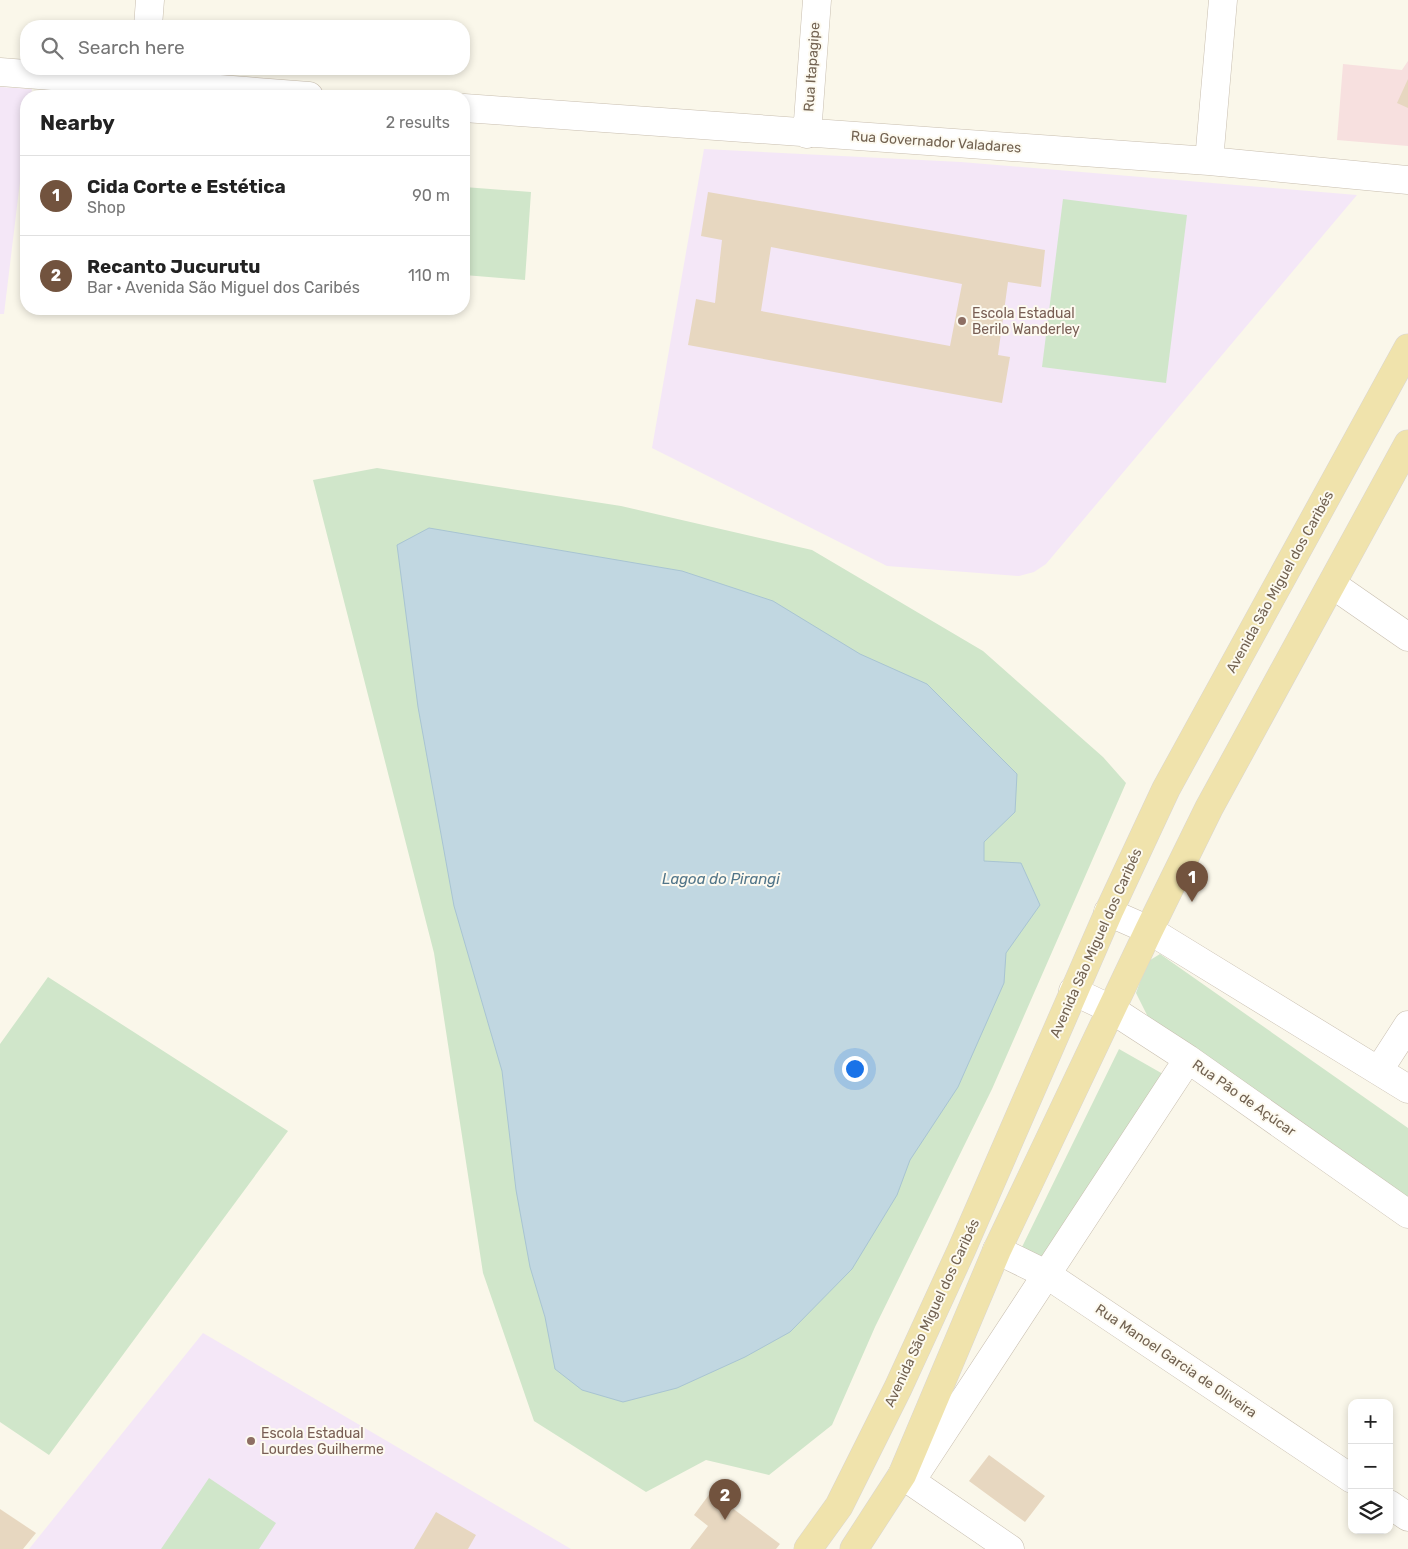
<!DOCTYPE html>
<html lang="en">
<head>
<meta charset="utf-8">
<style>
	:root { --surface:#fff; --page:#f2f2f2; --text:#222; --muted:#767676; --line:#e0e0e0; --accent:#72533e }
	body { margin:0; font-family:Rubik,sans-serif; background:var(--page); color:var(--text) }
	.controls { position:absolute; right:15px; bottom:15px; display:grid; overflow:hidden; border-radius:10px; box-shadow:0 2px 8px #0003 }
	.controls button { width:45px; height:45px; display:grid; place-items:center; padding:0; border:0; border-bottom:1px solid var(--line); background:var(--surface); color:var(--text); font:25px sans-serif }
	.you { position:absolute; left:854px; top:1068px; width:18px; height:18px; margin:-12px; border:4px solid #fff; border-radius:50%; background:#1a73e8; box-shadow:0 0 0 8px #1a73e833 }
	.badge { display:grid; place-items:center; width:32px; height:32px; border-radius:50%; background:var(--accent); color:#fff; font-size:16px; font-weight:700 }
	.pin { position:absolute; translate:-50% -41px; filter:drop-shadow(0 1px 2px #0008) }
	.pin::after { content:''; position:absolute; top:26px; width:18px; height:15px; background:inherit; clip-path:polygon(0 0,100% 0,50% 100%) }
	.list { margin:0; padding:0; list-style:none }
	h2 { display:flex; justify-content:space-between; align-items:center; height:65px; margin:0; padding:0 20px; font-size:21px }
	h2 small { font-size:16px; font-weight:400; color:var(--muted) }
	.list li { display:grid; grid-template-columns:32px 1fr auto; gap:15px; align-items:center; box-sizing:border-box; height:80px; padding:0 20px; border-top:1px solid var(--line) }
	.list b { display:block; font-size:19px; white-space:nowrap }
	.list p { margin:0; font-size:16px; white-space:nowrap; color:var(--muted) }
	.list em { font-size:16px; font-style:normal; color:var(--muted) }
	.icon { flex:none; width:28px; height:28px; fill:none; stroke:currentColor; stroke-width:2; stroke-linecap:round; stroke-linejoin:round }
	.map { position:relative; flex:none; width:1408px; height:1549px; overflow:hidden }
	.search { position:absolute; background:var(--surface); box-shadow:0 2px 8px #0003; left:20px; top:20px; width:450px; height:55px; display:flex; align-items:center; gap:12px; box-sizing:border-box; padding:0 18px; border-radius:20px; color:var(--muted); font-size:19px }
	.panel { position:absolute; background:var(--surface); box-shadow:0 2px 8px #0003; left:20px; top:90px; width:450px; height:225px; border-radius:20px }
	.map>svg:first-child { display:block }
	.education { fill:#f4e7f7 }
	.medical { fill:#f7e0df }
	.green { fill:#d0e6ca }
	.water { fill:#c1d7e1; stroke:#a8c4d2 }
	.building { fill:#e7d7c0; fill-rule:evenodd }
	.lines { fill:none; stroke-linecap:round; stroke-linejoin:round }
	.minor-casing { stroke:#c8beaf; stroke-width:29 }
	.major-casing { stroke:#dad6d2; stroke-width:29 }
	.minor { stroke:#fff; stroke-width:28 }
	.major { stroke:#f0e3ac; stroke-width:28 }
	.education-dot { fill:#8d6e63; stroke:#fdfaf0; stroke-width:2 }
	.labels { text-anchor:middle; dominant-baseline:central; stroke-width:4; stroke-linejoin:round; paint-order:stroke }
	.street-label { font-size:14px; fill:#726251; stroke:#fdfaf0 }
	.education-label { font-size:14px; fill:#785e54; stroke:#fdfaf0; text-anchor:start }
	.water-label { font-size:15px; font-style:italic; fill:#517589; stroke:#fdfaf0 }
</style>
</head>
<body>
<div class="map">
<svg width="1408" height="1549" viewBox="0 0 1408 1549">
	<rect width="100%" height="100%" fill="#faf7ea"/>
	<!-- education -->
	<path class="education" d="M0,87L32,89L31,96H26V132L4,314H0Z
		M704,149L961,162L1357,195L1046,564L1034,572L1019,576L887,566L652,448Z
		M203,1333L571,1549H29Z"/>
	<!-- medical -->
	<path class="medical" d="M1408,61V146L1337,140L1343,64L1402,70Z"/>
	<!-- green -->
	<path class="green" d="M464,187L531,192L525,280L464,275Z
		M1063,199L1187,215L1166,383L1042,367Z
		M377,468L621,506L812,550L983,651L1103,757L1126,783L992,1089L875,1327L832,1425L769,1475L706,1460L646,1492L534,1421L483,1273L434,953L313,480Z
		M1160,954L1408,1128V1201L1150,1021L1136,993L1147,962Z
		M48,977L288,1131L49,1455L0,1422V1044Z
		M1119,1049L1163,1074L1047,1262L1022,1247Z
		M209,1478L276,1523L259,1549H161Z"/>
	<!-- water -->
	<path class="water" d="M429,528L682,571L773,601L860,654L927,684L1017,774L1015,812L984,842V861L1021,863L1040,905L1006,953L1004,983L958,1087L910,1160L897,1195L852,1269L790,1332L745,1357L677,1388L623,1402L582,1390L555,1369L545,1317L530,1267L516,1190L502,1071L454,906L418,707L397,545Z"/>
	<!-- building -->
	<path class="building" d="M1408,79V108L1397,103Z
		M708,192L1045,250L1041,287L1008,282L998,355L1010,357L1002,403L688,345L696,299L715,303L722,240L701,236ZM771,247L962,284L950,346L761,311Z
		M989,1455L1045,1496L1025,1522L969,1481Z
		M711,1492L780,1544L776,1549H690L708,1526L694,1515Z
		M0,1509L36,1533L23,1549H0Z
		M436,1512L476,1535L468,1549H414Z"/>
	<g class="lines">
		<defs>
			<path id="minor" d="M148,26L150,0
				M0,72L309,96
				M464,108L1209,161L1408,180
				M807,134L817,0
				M1209,161L1223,0
				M1333,585L1408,637
				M1108,912L1149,930L1408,1089
				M1073,991L1111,1009L1188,1059L1408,1214
				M1379,1070L1408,1025
				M997,1250L1046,1274L1352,1479
				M902,1475L1010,1549
				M911,1481L1188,1059
				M1389,1504L1408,1517"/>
			<path id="major" d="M808,1549L839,1506L898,1388L961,1251L1110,909L1166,789L1408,348
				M854,1549L902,1475L997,1250L1149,930L1209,808L1408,444"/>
		</defs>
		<!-- minor casing -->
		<use href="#minor" class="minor-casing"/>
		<!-- major casing -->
		<use href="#major" class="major-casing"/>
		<!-- minor -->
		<use href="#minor" class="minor"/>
		<!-- major -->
		<use href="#major" class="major"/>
	</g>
	<!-- markers -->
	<g class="education-dot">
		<circle cx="962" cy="321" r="5"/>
		<circle cx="251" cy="1441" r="5"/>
	</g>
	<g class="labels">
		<!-- street labels -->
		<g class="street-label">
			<text transform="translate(812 67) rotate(-86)">Rua Itapagipe</text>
			<text transform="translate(936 142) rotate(4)">Rua Governador Valadares</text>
			<text transform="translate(1280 582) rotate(-61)">Avenida São Miguel dos Caribés</text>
			<text transform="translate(1096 943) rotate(-66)">Avenida São Miguel dos Caribés</text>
			<text transform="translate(1244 1098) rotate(35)">Rua Pão de Açúcar</text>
			<text transform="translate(932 1313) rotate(-65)">Avenida São Miguel dos Caribés</text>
			<text transform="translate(1176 1361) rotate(34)">Rua Manoel Garcia de Oliveira</text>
		</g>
		<!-- education labels -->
		<g class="education-label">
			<text x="972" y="313">Escola Estadual<tspan x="972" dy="16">Berilo Wanderley</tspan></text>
			<text x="261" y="1433">Escola Estadual<tspan x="261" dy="16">Lourdes Guilherme</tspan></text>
		</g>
		<!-- water labels -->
		<g class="water-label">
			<text x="721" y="879">Lagoa do Pirangi</text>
		</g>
	</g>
</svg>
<div class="controls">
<button>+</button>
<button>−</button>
<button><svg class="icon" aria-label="layers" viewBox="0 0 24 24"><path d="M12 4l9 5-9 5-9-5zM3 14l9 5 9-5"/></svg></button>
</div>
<div class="you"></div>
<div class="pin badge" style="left:1192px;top:902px">1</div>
<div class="pin badge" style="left:725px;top:1520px">2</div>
<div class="search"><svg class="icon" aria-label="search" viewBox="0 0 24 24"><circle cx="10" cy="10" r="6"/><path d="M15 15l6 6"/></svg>Search here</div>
<section class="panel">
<h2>Nearby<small>2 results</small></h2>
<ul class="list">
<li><span class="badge">1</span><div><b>Cida Corte e Estética</b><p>Shop</p></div><em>90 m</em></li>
<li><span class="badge">2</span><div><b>Recanto Jucurutu</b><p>Bar · Avenida São Miguel dos Caribés</p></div><em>110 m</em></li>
</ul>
</section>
</div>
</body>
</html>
